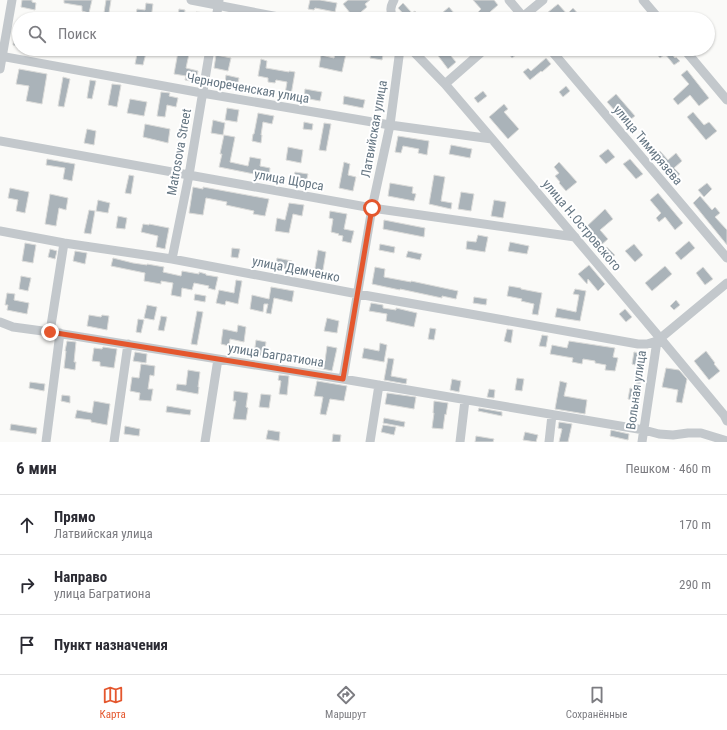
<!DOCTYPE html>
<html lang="ru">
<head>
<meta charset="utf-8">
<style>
	:root { --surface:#fff; --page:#f7f7f7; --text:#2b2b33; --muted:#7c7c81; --line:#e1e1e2; --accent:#e4572e }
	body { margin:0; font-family:"Roboto Condensed",sans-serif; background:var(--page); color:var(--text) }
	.stop { position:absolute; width:12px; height:12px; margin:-9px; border:3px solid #e4572e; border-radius:50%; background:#fff }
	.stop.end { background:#e4572e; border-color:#fff; box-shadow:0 1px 4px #0008 }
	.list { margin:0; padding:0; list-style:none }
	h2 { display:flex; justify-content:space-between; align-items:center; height:52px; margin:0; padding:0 16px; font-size:17px }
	h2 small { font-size:13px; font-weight:400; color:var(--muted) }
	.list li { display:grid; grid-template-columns:26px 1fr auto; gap:12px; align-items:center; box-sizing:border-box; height:60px; padding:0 16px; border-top:1px solid var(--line) }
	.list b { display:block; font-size:15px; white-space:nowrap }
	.list p { margin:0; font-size:13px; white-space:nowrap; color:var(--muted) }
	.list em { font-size:13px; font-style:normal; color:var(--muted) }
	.icon { flex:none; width:22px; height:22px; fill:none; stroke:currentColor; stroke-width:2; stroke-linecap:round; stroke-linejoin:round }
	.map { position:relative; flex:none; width:727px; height:442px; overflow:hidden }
	.search { position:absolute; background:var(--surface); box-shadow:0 1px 3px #0004; left:12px; right:12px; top:12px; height:44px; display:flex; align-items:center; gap:10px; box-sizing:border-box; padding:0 14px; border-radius:22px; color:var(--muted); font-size:15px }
	.sheet { height:232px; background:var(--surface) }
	nav { display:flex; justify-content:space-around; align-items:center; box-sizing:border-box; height:56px; border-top:1px solid var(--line); background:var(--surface); font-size:11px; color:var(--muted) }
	nav a { display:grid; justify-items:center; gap:2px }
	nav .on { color:var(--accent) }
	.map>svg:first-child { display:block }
	.building { fill:#aab3b9; stroke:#dcdcda }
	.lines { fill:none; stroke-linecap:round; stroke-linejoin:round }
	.minor { stroke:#c3c8cc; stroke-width:9 }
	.route { stroke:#e4572e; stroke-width:5 }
	.labels { text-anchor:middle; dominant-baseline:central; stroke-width:4; stroke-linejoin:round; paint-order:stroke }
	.street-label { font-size:13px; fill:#657683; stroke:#fff }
</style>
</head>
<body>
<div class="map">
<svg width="727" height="442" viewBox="0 0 727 442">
	<rect width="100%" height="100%" fill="#fafaf8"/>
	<!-- building -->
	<path class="building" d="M22,0H32V2L36,3L35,10L21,7Z
		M64,0H92L89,13L82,11V6L64,3Z
		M106,0H111L108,19H103Z
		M310,0H320L337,3L335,12L315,8L314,10L308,9Z
		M348,0H370L365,4L367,7L354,18L343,4Z
		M473,0H494L498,5L482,19H480L476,14L481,9Z
		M146,3L153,4L151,19H135L137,9L145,10Z
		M403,3L412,13L415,11L421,19H405L407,18L398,8Z
		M558,4L567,14L573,8L580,16L576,19H561L563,17L561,15L556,19H552L547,13Z
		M449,7L459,19H435Z
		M179,9L185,10L184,19H163L164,13L178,16Z
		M196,12L205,13L204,19H195Z
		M16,28H19V46L13,45Z
		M49,49H65L64,55L49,52Z
		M138,49H147L143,65L135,64Z
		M336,49H347L342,72L319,67L321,55L334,58Z
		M360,49H384L382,60L370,58L371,54L360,52Z
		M433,49H443L445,51L446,50L456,62L448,69Z
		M505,49H513L517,54L512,58Z
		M658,49H671L669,50L675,58L676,57L680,61L674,65L665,54L660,58L655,52Z
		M178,52L189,54L186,68L198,71L196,82L185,80L186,76L174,74Z
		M216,55L231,58L228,71L214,68Z
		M546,58L551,64L542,72L541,71L530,80L523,72L528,68L531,71Z
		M261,59L267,61L266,68L289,72V71L295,72L291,95L285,94L287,82L276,80L275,83L268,82V78L258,76Z
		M19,69L47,74L42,104L26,101L29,86L16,84Z
		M687,70L709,98L699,106L690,95L678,105L673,99L689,84L681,75Z
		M226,75L239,78L237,86L225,83Z
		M63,77L70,79L64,107L58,106Z
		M90,80L96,81L92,99L87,98Z
		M112,84L121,85L117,107L108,105Z
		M566,86L570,91L563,97L559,92Z
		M305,89L322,92L320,101L304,98Z
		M483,91L487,96L478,103L474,98Z
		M161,92L170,93L169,96L178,98L176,107L167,105L165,117L157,116Z
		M616,94L635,116L626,123L607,102Z
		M344,96L365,100L363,108L343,104Z
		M130,99L147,102L144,116L127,113Z
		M504,104L508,109L504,112L519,129L508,139L489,117Z
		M227,108L239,110L237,122L225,120Z
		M693,112L704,125L709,122L717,131L706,140L687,117Z
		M258,113L274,116L272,124L263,122L261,135H262L261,143L252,141L253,134H254Z
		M213,120L225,123L223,135L211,133Z
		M304,122L313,124L312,130L303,129Z
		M324,123L331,124L326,151L319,150Z
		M145,124L170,129L168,143L143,137Z
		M87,129L96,131L94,145L84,143Z
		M224,135L235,137L230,162L248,166L250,157L261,159L260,166L270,168L269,177L219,167L222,154H220Z
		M398,136L429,141L427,155L418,153L419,149L403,146L401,153L395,152Z
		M451,145L472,149L470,158L449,154Z
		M288,147L303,150L301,163L286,160Z
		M608,149L615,157L606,164L599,156Z
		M660,151L668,160L676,153L682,161L674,168L680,174L673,180L667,173L666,174L652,157Z
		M47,159L75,164L72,181L63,179L65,168L46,165Z
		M630,159L643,174L636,179L623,164Z
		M344,162L350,164L348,175L356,177L353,191L339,188Z
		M559,162L577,182L566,191L559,183L560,182L555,176L559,173L554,167Z
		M295,172L308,174L306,183L293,180Z
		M129,175L134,176L131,194L125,193Z
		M434,175L445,177L441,201L452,203L451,209L429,204Z
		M390,183L413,187L412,193L416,194L414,201L388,196Z
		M707,183L712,189L704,197L698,190Z
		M193,187L203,189V187L269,199L265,216L253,214L254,211L226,205L227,202L206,198L203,215L189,213Z
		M10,188L29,192L25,213L16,211L18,200L8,198Z
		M461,192L474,194L471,211L458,209Z
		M658,193L683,223L675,230L665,217L659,222L656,218L661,213L650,200Z
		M50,194L68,198L66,210L59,208L56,226L45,224Z
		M700,196L712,210L715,207L720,213L715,217L727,230V245L693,203Z
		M98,200L110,203L108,213L96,211Z
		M494,200L506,202L503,218L491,216Z
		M289,203L304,205L302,216L293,214L289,233L275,231L277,218L285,220Z
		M605,209L613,219L600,230L608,239L600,246L592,236L591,238L584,229Z
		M89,210L95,211L91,234L84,233Z
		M330,211L347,214L344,229L354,231L351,243L342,241L343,236L338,235L339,234L331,232L333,219L329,218Z
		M118,216L127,218L125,229L116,228Z
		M384,220L425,228L424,237L383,229Z
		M143,224L149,225V224L169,228L165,249L156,247L158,236L141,232Z
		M478,235L488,237L485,252L466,249L467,241L476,242Z
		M689,241L695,248L681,260L675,253Z
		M510,242L529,246L527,254L508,251Z
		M25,243L36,245L33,263L22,261Z
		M380,244L395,247L394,253L379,250Z
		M634,244L643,255L635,262L625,251Z
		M607,247L615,255L610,260L602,251Z
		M232,248L240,249L238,258L231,257Z
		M50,249L57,251L55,259L48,257Z
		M318,250L326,252L322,276L314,274Z
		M75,251L87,253L85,264L73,261Z
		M408,251L422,254L420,260L406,257Z
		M113,258L133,263L147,265V264L164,267L163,272L181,276L182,271L199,274V272L206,274V275L218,277L215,290L208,288L209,286L194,283L192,290L182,288L181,297L171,295L173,283L161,281V284L144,281L145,273L111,266Z
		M277,258L292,261L290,270L276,267Z
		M589,265L605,284L598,291L588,279L587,284L578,274Z
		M665,266L672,274L652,291L645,283Z
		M375,267L385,269L384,277L411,282V281L458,291L456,299L442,296V298L400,289V290L372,284Z
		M703,267L713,279L705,285L696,273Z
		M21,276L31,278L28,291L19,289Z
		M236,280L242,281L238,304L226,301L225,305L216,303L219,290L234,293Z
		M509,286L521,288V289L542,293L538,315L532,314L534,304L521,301L522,299L507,296Z
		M271,287L294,291L292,302L274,298L271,314L266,313L268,304H264L263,312L250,309L252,295L269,299Z
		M575,289L586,291L580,321L555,317L557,308L576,312L579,295L573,294Z
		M7,293L15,294L14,300L29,303L27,314L7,310L8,305H5Z
		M195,294L206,296L205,302L194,300Z
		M474,297L487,299L486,305L473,303Z
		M676,300L680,305L674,310L670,306Z
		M371,303L383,305V308L396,310V308L417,313L414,327L386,321L387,314L369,311Z
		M147,305L157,307L154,320L144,318Z
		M625,309L632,317L626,322L619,314Z
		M197,311L203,312L197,345L191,344Z
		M89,315L101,317L102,315L109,316L107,330L87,326Z
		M161,316L167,317L164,331L158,330Z
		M327,318L339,321L337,333L324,331Z
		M138,319L144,320L141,333L136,332Z
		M238,325L246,327L244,342L230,339L229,346L221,344L223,329L237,332Z
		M430,328L436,329L434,340L428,339Z
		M507,329L513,330L511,343L504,341Z
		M542,335L548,336L546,347L539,346Z
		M256,340L266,342L264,356L254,354Z
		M67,341L76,342L74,362H76L75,370L64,368L66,351H65Z
		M569,341L615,348L613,357L618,358L615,371L605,370L606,365L595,363V361L583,359L582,364L572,362L573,358L550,354L552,345L567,348Z
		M380,343L387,345L384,362L362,358L364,348L379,351Z
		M327,346L337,348L332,371L309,366L310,358L325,361Z
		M103,347L117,349L114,368L100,366V362L92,361L94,348L102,349Z
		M706,351L715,363L714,364L720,371L709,380L694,361Z
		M135,352L147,354L146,363L133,361Z
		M634,352L645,354L639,390H640L638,401L628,399L630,388L633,389L638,366L632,364Z
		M388,358L394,359L391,376L407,379L406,384L384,380Z
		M141,364L155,366L154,376L150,375L148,389H153L151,401L139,400L140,393L130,391L132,377L139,378Z
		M666,368L679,370L687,379L682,403L676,402L678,390L662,387Z
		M188,370L200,372L198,387H199L198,394L176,390L177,384L186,385Z
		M279,375L289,376L287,395L279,394L281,381L278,380Z
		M517,378L524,379L522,391L515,390Z
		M452,379L461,381L459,392L450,390Z
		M317,381L347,386L344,401L330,399L326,415L320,414L323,397L314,396Z
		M560,381L567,383L564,396L587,400L585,414L555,409Z
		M30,382L45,384L44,391L29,388Z
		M489,389L495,390L494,398L487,397Z
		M234,391L248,393L246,407L248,408L246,420L233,419L236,401H233Z
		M387,393L416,397L414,409L385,404Z
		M261,394L271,395L269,408L259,407Z
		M62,395L70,396V403L61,401Z
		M94,401L110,404L107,425L91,422V420L75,418L77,410L92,413Z
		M434,401L448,403L446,415L445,414L443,429L432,428L434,413H433Z
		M167,406L191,410L190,415L166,412Z
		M479,408L502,412V416L478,411Z
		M384,418L405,422L404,427L383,423Z
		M559,422L572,424L568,442H559L562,429L558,428Z
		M11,424L37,428L36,434L10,430Z
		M383,425L396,427L394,435L381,432Z
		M125,426L140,429L139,436L124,434Z
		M268,430L280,432L279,441L266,439Z
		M611,430L629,434L628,440L610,436Z
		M525,432L538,435L536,442L523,440Z
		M333,434L341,435L340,442H332Z
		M476,436L494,439L493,442H475Z"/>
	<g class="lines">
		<!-- minor -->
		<path class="minor" d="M191,0L289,19
			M509,0L525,19
			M643,0L659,19
			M216,19L219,0
			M393,19C390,11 390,7 394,0
			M520,19L543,0
			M411,49L445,84L492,139L660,338L724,415L727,421
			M550,49L727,258
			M684,49L727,100
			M0,56L202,93L390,125L492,139
			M0,69L12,0
			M445,84L485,49
			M0,141L372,208L575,237
			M0,231L64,243L172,259L358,294L638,344H647L657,341L727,283
			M172,259L189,175L210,49
			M0,322L13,327L50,332L218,359L343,379L644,430L659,434L673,435L688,433H701L727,441
			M50,332L64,243
			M343,379L372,208L390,125L400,49
			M46,442L60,333
			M114,442L128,344
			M205,442L218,359
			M370,442L379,385
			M460,442L465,400
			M549,442L552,415
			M642,442L657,341"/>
	</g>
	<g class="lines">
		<!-- route -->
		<path class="route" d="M50,332L218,359L343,379L372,208"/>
	</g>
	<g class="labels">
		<!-- street labels -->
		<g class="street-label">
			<text transform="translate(248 88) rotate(10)">Чернореченская улица</text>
			<text transform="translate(374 129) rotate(-80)">Латвийская улица</text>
			<text transform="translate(648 145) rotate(50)">улица Тимирязева</text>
			<text transform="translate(179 152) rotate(-80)">Matrosova Street</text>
			<text transform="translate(289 180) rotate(10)">улица Щорса</text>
			<text transform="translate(582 225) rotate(50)">улица Н.Островского</text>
			<text transform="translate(296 269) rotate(11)">улица Демченко</text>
			<text transform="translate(276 355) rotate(9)">улица Багратиона</text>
			<text transform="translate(636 390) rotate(-82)">Вольная улица</text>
		</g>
	</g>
</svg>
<div class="stop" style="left:372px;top:208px"></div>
<div class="stop end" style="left:50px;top:332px"></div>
<div class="search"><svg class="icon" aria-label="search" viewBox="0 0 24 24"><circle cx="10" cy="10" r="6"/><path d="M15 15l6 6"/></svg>Поиск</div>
</div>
<section class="sheet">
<h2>6 мин<small>Пешком · 460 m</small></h2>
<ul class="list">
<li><svg class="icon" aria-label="ahead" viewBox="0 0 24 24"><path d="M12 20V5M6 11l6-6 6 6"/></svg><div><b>Прямо</b><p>Латвийская улица</p></div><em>170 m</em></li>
<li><svg class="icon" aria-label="right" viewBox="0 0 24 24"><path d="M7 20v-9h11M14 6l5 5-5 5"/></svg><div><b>Направо</b><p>улица Багратиона</p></div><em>290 m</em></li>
<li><svg class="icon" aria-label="arrive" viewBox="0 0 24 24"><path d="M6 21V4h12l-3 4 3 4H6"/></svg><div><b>Пункт назначения</b></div></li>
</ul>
</section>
<nav>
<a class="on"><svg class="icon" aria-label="map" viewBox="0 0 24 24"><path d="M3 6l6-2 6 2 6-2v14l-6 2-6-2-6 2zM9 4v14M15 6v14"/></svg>Карта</a>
<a><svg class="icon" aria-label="directions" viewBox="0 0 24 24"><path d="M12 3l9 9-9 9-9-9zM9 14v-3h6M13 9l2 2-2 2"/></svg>Маршрут</a>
<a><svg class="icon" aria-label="saved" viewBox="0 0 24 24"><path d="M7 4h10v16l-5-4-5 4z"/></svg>Сохранённые</a>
</nav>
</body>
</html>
